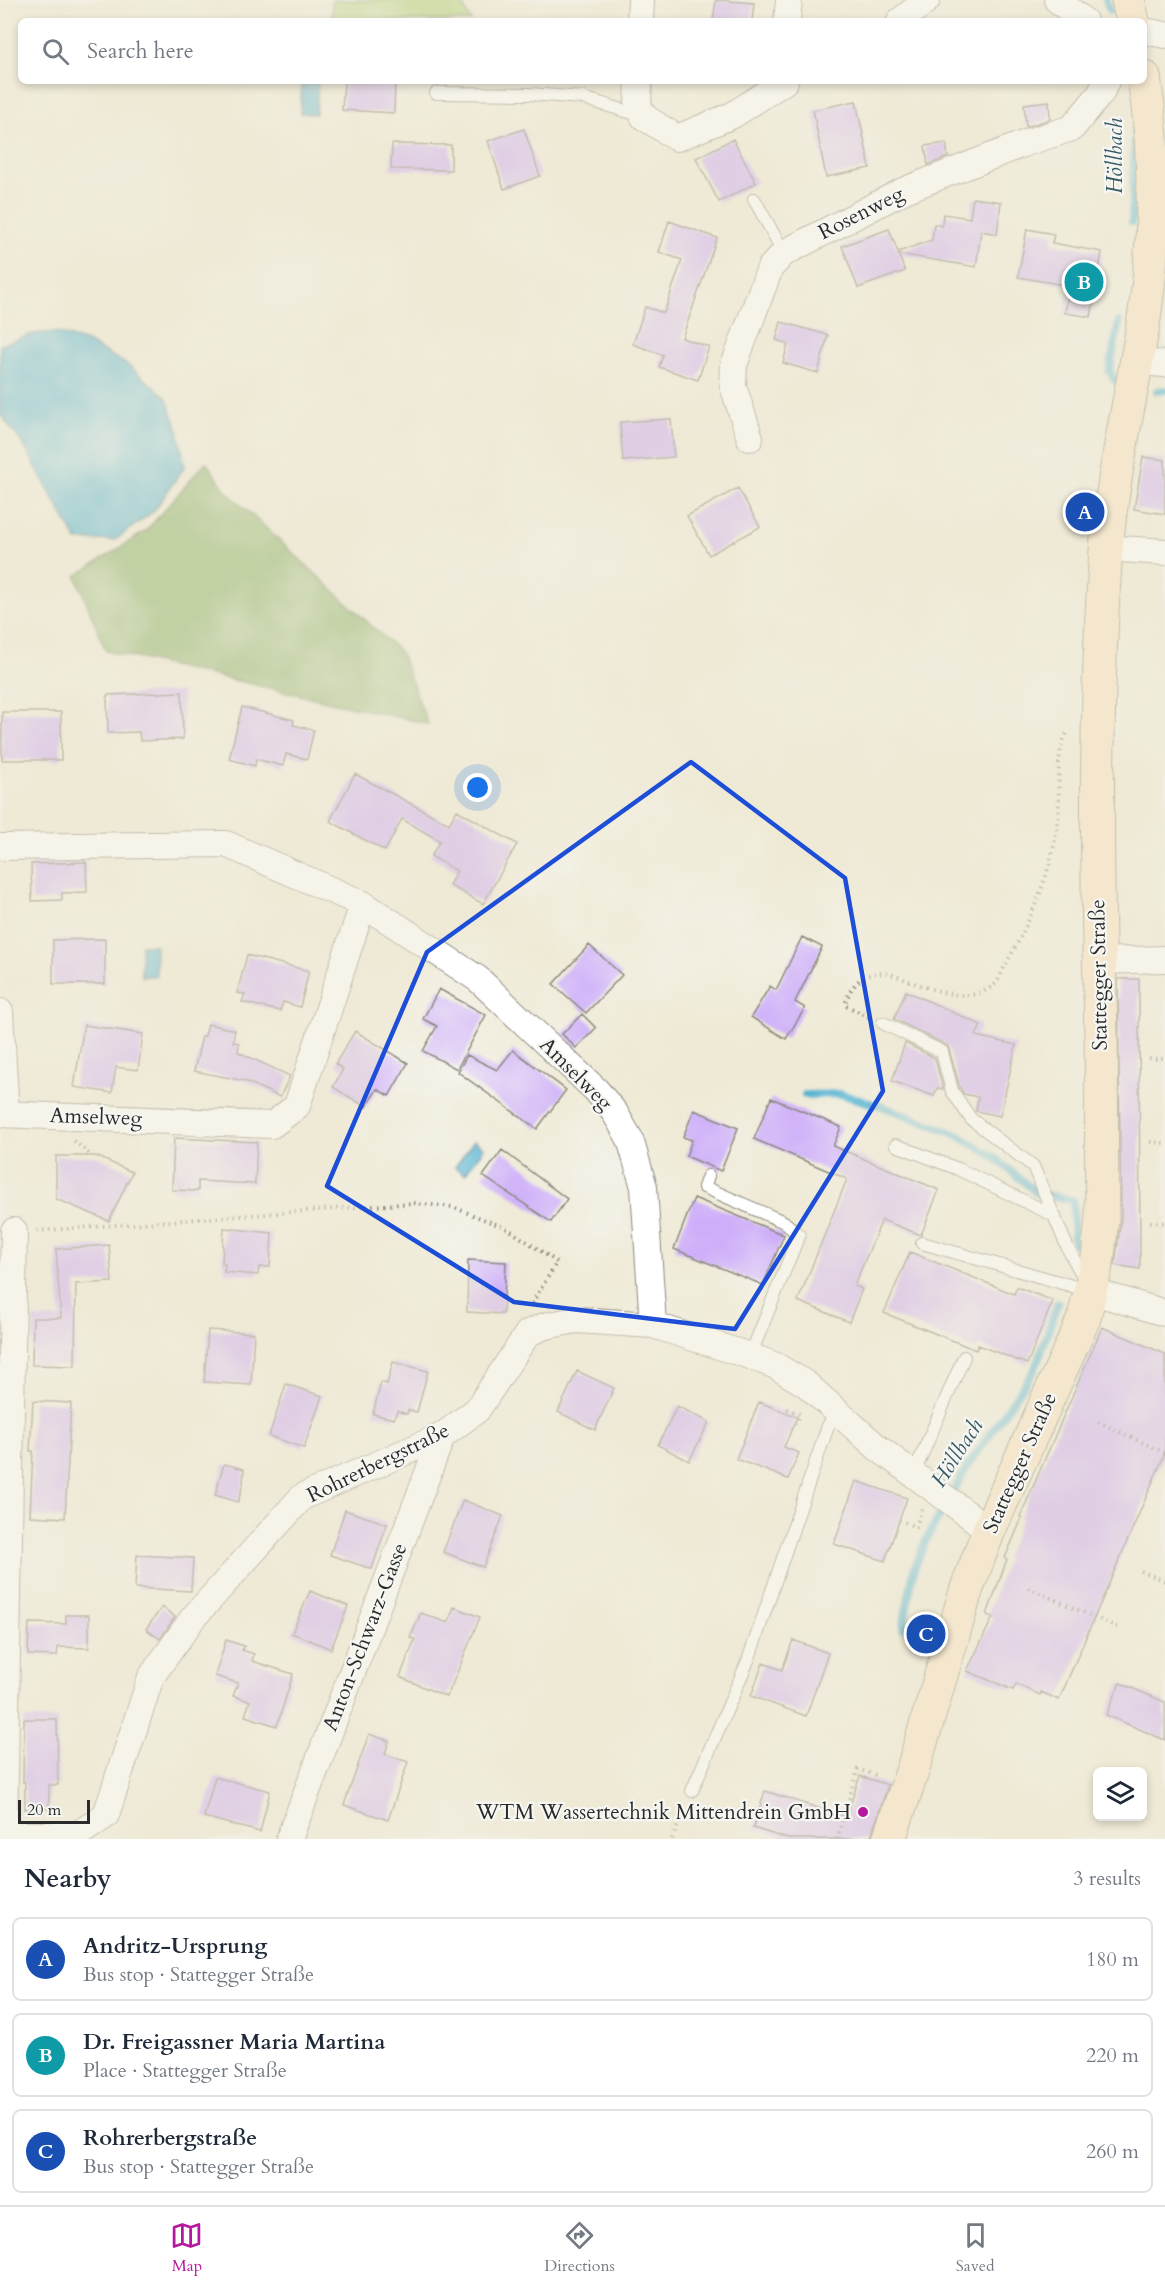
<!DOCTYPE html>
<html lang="en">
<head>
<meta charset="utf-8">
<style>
	:root { --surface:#fff; --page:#f2f2f3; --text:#1f2937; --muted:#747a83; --line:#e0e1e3; --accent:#b5179e }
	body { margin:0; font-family:Cardo,serif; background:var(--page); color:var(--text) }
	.controls { position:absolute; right:18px; bottom:18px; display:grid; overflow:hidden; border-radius:9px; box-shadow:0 3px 9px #0003 }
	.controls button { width:54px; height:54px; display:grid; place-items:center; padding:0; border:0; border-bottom:2px solid var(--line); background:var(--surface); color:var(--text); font:30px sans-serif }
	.scale { position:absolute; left:18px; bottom:15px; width:72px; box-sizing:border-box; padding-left:6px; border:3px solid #2b2b2b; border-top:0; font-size:16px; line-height:21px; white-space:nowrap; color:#2b2b2b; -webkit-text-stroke:4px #f6f6f2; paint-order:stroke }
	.you { position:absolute; left:478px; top:788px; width:21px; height:21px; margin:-15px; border:4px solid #fff; border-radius:50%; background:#1a73e8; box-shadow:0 0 0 9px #1a73e833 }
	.badge { display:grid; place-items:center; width:39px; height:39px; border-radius:50%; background:var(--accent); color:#fff; font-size:20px; font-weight:700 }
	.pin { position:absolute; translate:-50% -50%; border:3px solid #fff; box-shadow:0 2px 6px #0006 }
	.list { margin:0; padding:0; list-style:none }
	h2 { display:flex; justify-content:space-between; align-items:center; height:78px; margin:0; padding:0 24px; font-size:26px }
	h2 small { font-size:20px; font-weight:400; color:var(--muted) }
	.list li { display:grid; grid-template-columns:39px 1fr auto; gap:18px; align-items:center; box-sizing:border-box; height:84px; margin:0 12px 12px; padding:0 12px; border:2px solid var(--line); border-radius:9px }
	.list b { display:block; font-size:22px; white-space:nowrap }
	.list p { margin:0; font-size:20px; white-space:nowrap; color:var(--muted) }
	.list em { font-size:20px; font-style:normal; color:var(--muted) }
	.icon { flex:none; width:33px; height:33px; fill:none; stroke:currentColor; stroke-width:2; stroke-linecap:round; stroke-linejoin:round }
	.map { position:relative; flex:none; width:1165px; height:1839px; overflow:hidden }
	.search { position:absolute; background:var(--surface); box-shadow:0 3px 9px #0003; left:18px; right:18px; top:18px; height:66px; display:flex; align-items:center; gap:15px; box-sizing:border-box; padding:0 21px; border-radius:9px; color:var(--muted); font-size:22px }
	.sheet { height:366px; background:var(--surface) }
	nav { display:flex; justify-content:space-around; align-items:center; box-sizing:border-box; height:84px; border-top:2px solid var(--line); background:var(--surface); font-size:16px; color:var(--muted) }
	nav a { display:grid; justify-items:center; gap:3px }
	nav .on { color:var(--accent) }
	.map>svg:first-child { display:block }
	.green { fill:#b0d179; stroke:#6e7e52; stroke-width:1.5 }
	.forest { fill:#8cb369; stroke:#5c6f4a; stroke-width:1.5 }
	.water { fill:#52b4d1; stroke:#3e707e; stroke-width:1.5 }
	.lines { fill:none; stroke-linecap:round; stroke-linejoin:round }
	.stream { stroke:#52b4d1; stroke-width:8 }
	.building { fill:#ceaef9 }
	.lane-casing { stroke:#8d8a80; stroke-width:14 }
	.street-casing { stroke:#8d8a80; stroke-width:28 }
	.secondary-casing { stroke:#8d8a80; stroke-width:35 }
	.path { stroke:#8d8a80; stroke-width:4; stroke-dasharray:1.5 4.5; stroke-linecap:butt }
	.lane { stroke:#fff; stroke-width:12 }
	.street { stroke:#fff; stroke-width:26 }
	.secondary { stroke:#fde5c5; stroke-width:33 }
	.marked { fill:none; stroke:#1d4ed8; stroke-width:4.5; stroke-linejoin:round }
	.poi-dot { fill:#b5179e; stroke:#f6f6f2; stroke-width:2 }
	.labels { text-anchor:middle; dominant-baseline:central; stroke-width:4.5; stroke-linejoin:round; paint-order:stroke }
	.street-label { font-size:21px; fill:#2b2b2b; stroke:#f6f6f2 }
	.poi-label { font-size:21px; fill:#2b2b2b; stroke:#f6f6f2; text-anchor:end }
	.water-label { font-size:22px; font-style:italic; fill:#395b65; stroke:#f6f6f2 }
</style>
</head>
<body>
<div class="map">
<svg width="1165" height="1839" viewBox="0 0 1165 1839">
	<rect width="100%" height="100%" fill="#f6f6f2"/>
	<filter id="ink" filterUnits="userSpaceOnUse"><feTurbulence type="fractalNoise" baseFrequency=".0167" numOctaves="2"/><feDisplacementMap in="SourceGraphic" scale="12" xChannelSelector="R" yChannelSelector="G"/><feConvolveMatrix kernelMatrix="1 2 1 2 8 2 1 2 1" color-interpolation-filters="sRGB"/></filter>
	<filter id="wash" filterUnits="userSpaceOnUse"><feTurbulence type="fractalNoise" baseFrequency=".008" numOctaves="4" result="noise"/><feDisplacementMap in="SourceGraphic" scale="24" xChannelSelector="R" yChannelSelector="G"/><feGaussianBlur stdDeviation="1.35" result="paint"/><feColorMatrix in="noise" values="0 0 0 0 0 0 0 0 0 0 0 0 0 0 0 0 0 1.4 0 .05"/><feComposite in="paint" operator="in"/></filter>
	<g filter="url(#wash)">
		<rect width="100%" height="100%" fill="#efead5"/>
		<!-- green -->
		<path class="green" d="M332,0H460L471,21H332Z"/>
		<!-- forest -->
		<path class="forest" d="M206,462L227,492L400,652L428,724L106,651L76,576L146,531Z"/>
		<!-- water -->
		<path class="water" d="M302,81H318L316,114L300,113Z
			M55,332L87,342L128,365L166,397L178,429L185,466L154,511L115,540L77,541L23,444L0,414V345L33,334Z
			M141,945H156V976H141Z
			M474,1141L484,1148L465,1174L455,1167Z"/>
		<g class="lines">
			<!-- stream -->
			<path class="stream" d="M1106,0L1110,11
				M1132,222L1135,131
				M1115,381L1109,371L1119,322
				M1157,391L1165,390
				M805,1095L840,1094L884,1107L958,1135L994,1157L1037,1193L1073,1200L1074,1244
				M903,1628L914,1569L927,1538L966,1469L1035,1369L1058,1303"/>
		</g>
		<g id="blocks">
			<!-- building -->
			<path class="building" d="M716,0L754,3L752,21H713Z
				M344,81H395L394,113L342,110Z
				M856,101L870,168L826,177L813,110Z
				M1049,101L1050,119L1026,127L1024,104Z
				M524,129L540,176L504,189L488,141Z
				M733,139L756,183L719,202L696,158Z
				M946,143L948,157L928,165L925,146Z
				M392,144L451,145V170L391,169Z
				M973,198L1001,202L997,234L981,231L976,267L898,254L905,271L858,288L842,246L889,229L898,252L932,240L934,224L942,226L943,214L970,218Z
				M669,221L717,238L682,338L709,347L698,380L659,367L663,355L633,344L645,307L664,313L682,260L659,252Z
				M1027,229L1054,234L1052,243L1102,252L1091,317L1065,313L1070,286L1018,277Z
				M781,322L828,335L818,373L783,363L788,344L776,340Z
				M671,419L674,457L623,461L620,422Z
				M1143,457L1165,460V514L1134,509Z
				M738,488L760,527L709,555L687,516Z
				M182,692L183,739L140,741L139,732L108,733L107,695Z
				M242,707L294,720L293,725L314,730L307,759L286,754L283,766L256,759L255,766L229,759Z
				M2,712H61V760H2Z
				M355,774L449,824L457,810L517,844L483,904L449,885L457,871L431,856L440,841L402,819L385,851L330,821Z
				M86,862L87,892L62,893V900L32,901L31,864Z
				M802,937L822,947L795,1002L805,1008L786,1039L751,1017L770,986L776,990Z
				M105,939V984H53V940Z
				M589,945L622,975L586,1013L553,984Z
				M247,955L309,971L300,1007L283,1002L280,1011L242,1002L245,994L237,993Z
				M1118,979H1139L1140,1269L1115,1265L1121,1218Z
				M439,989L486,1015L457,1069L423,1051L437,1026L423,1019Z
				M906,991L981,1025L976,1036L1016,1045L1000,1116L976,1111L978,1097L964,1094L960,1088L948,1046L894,1019Z
				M582,1014L596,1028L576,1048L562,1034Z
				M208,1024L235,1030L233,1042L239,1043L238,1052L290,1076L280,1097L245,1081L194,1071L202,1036H205Z
				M84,1025L143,1034L138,1070L116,1067L112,1093L74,1087Z
				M355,1031L408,1063L389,1096L377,1089L366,1107L333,1087L343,1069L335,1064Z
				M905,1043L935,1058L943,1089L937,1088L934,1096L892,1081Z
				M513,1050L566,1090L537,1129L458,1072L467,1055L497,1070Z
				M771,1098L841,1127L833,1146L939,1190L921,1235L882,1220L854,1286L862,1289L849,1322L798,1301L847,1179L754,1139Z
				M694,1110L738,1128L721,1171L686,1156L692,1140L683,1137Z
				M174,1138L257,1142L255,1184L198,1181V1191L172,1190Z
				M502,1150L567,1199L551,1222L483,1176Z
				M56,1156H96L132,1172L109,1221L56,1199Z
				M694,1198L784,1235L763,1285L674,1249Z
				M224,1228L272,1233L270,1267H259L258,1275L224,1272L225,1264H222Z
				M109,1245L112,1282L76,1284L75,1366L32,1365L33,1318H61L56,1249Z
				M910,1252L1014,1294L1017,1287L1053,1301L1027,1364L978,1345L976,1350L884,1313Z
				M468,1260L506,1262L503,1314L467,1312Z
				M1102,1327L1165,1354V1453L1059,1700L1041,1692L1040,1695L1016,1684L1013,1690L967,1671L993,1617L987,1615L1007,1559L1005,1558L1022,1518L1020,1517Z
				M208,1330L254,1333L251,1385L204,1382Z
				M393,1362L428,1371L417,1412L408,1410L407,1414L397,1411L394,1419L373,1414L381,1382L387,1384Z
				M577,1371L614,1388L595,1430L558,1412Z
				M286,1384L322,1396L304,1448L269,1436Z
				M33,1401L71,1403L65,1518L30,1516L33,1451H30Z
				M759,1402L797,1417L784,1447L799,1453L788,1479L736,1459Z
				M677,1406L709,1422L689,1461L658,1445Z
				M224,1464L244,1469L243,1484L238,1502L215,1495Z
				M856,1481L907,1498L885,1561L834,1544Z
				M463,1500L503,1516L483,1567L443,1552Z
				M345,1510L387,1524L372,1569L330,1555Z
				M137,1555L193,1558L191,1591L135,1588Z
				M310,1591L348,1606L331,1649L292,1633Z
				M162,1607L175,1617L160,1639L146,1629Z
				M454,1607L480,1617L447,1697L400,1677L415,1639L410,1638L421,1613L448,1623Z
				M66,1615H89V1648L58,1647L57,1656L28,1655L29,1623L66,1624Z
				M226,1640L244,1646L242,1650L254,1654L252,1661L293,1674L277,1726L245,1716L250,1701L233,1696L238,1683L215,1676Z
				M793,1640L828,1653L806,1716L751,1696L763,1663L782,1670Z
				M1120,1683L1165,1702V1740L1106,1715Z
				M24,1719H57L58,1785H49V1809H25V1782H23Z
				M369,1734L389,1741L385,1754L408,1762L388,1820L344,1805Z
				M860,1776L888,1785L870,1839H788L753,1828L765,1791L846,1817Z
				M215,1777L270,1791L260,1832L204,1817Z"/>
		</g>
	</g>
	<g filter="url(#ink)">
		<use href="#blocks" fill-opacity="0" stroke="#8d8a80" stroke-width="1.5"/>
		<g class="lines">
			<defs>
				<path id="lane" d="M436,93L530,94L583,98L642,116
					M754,199L784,253
					M883,1023L942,1052L952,1091L971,1119L1033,1166L1069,1251L1087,1283
					M896,1145L958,1169L1055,1216
					M708,1176L704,1187L784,1222L799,1235L750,1356
					M922,1243L1090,1291
					M914,1473L964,1357
					M692,1791L749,1658L828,1426L837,1412"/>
				<path id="street" d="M1057,0L1084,21
					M640,21L641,0
					M787,21L789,0
					M900,21L927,0
					M1144,31L1165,35
					M639,81L638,105L644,117L677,138L733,115L785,81
					M1136,362L1165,364
					M750,438L733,386L734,365L770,268L784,253L905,190L1028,142L1072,128L1101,93L1106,81
					M1106,548L1165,552
					M0,847L226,844L363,904L478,979L596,1090L615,1113L630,1139L644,1187L653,1325
					M1098,961L1165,959
					M0,1012L6,1114
					M0,1114L272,1125L297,1106L363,904
					M1091,1291L1165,1313
					M0,1835H77L106,1815L151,1677L193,1618L302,1497L442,1436L477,1410L528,1333L545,1326L576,1320L653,1325L750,1356L776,1366L806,1384L878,1448L989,1530
					M4,1835L14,1231
					M289,1839L442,1436"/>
				<path id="secondary" d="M1128,0L1133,21
					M889,1839L913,1769L967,1588L989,1530L1084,1318L1098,1257L1102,1218C1101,1156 1102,1095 1101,1034C1097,873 1094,711 1106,550C1113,470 1133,391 1145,312C1156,234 1156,154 1144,77"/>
			</defs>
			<!-- lane casing -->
			<use href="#lane" class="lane-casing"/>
			<!-- street casing -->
			<use href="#street" class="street-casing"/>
			<!-- secondary casing -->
			<use href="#secondary" class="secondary-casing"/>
			<!-- path -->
			<path class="path" d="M869,1017L845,1005C850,986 861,973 883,973C890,973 901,978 909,981C934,990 971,1006 995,984C1000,980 1002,970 1006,964C1031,920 1053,870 1058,819C1061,792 1053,752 1069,730
				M1149,1059H1165
				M74,1141L92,1156
				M1150,1142L1165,1143
				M1150,1222L1165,1223
				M37,1231L413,1203L453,1207L508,1229L557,1262L531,1305
				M787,1409L800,1414L795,1426L793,1425
				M1098,1422L1165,1453
				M899,1520L916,1527L922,1508
				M1141,1571L1165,1581
				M1028,1588L1117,1627
				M672,1839L686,1806
				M837,1839L858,1769L876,1775"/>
			<!-- lane -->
			<use href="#lane" class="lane"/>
			<!-- street -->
			<use href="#street" class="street"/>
			<!-- secondary -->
			<use href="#secondary" class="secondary"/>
		</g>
	</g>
	<!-- marked area -->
	<path d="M0 0H1165V1839H0ZM691,762L845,878L883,1091L735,1329L514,1302L327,1186L427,952Z" fill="#efead5" fill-opacity=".55" fill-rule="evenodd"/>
	<path class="marked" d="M691,762L845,878L883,1091L735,1329L514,1302L327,1186L427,952Z"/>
	<!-- markers -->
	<circle class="poi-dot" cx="863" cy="1812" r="6"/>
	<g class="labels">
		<!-- street labels -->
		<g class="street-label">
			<text transform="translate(861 213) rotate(-27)">Rosenweg</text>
			<text transform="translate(1099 975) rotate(-91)">Stattegger Straße</text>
			<text transform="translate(576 1074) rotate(45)">Amselweg</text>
			<text transform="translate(96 1117) rotate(2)">Amselweg</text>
			<text transform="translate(378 1463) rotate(-26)">Rohrerbergstraße</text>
			<text transform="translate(1020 1463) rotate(-66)">Stattegger Straße</text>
			<text transform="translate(365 1637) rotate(-69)">Anton-Schwarz-Gasse</text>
		</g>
		<!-- poi labels -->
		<g class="poi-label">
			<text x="851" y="1812">WTM Wassertechnik Mittendrein GmbH</text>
		</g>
		<!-- water labels -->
		<g class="water-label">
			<text transform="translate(1115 156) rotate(-90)">Höllbach</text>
			<text transform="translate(957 1453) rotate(-57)">Höllbach</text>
		</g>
	</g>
</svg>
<div class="controls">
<button><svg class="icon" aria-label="layers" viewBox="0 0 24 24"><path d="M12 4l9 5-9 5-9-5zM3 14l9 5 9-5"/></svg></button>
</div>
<div class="scale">20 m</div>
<div class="you"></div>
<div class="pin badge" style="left:1085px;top:512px;background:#1a4fb4">A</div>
<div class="pin badge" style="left:1084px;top:282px;background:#0f9aa8">B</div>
<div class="pin badge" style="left:926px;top:1634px;background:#1a4fb4">C</div>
<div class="search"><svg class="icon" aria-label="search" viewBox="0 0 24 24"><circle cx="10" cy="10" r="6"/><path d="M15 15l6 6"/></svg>Search here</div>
</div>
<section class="sheet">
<h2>Nearby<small>3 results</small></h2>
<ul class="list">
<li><span class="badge" style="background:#1a4fb4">A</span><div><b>Andritz-Ursprung</b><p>Bus stop · Stattegger Straße</p></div><em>180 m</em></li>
<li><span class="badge" style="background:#0f9aa8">B</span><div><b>Dr. Freigassner Maria Martina</b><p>Place · Stattegger Straße</p></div><em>220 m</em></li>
<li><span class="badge" style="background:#1a4fb4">C</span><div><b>Rohrerbergstraße</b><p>Bus stop · Stattegger Straße</p></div><em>260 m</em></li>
</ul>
</section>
<nav>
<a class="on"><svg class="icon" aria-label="map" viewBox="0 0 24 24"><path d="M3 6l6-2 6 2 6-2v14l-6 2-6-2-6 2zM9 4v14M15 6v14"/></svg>Map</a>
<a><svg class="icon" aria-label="directions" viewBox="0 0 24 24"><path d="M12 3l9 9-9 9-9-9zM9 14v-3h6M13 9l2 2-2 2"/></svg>Directions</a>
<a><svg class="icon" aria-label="saved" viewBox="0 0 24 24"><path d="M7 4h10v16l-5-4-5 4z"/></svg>Saved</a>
</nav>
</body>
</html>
